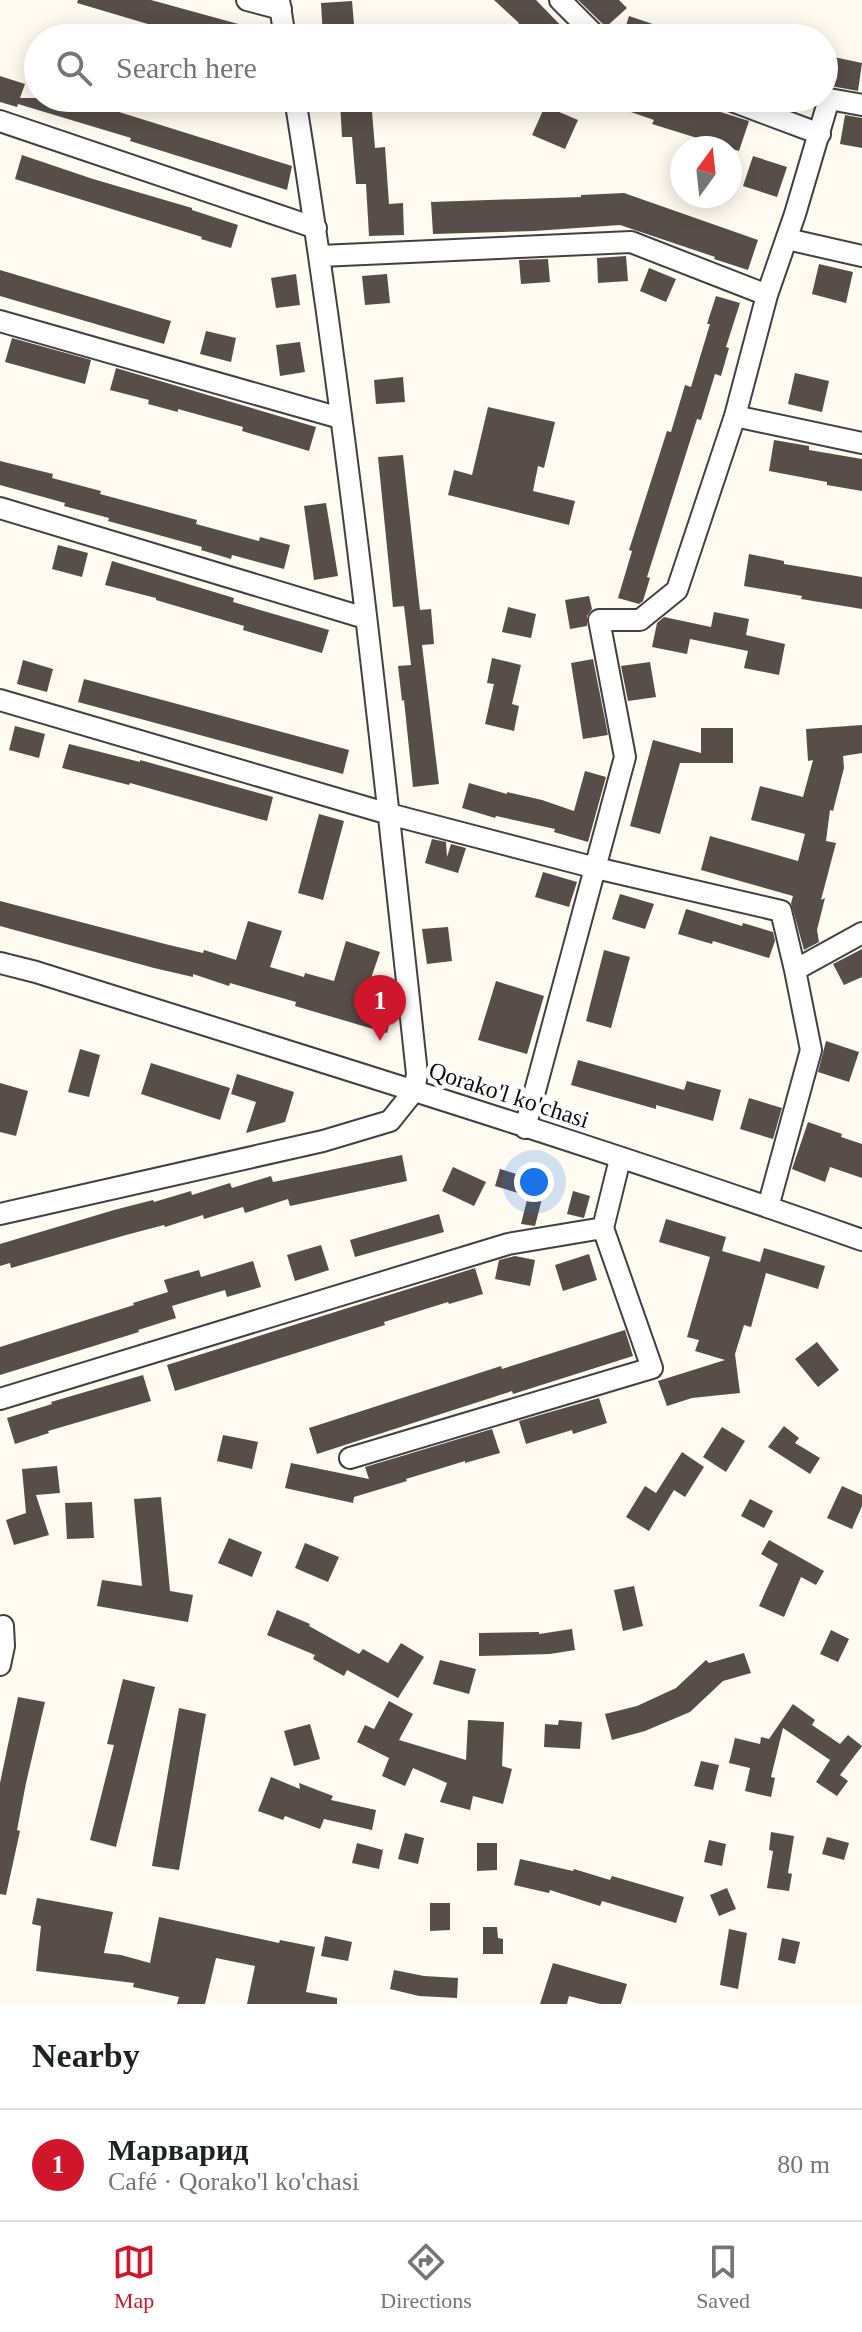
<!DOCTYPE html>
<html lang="en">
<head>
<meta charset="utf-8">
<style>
	:root { --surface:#fff; --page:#f6f6f6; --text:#202124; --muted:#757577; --line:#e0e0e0; --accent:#cf162b }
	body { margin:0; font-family:Georgia,serif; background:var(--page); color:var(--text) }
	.compass { position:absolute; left:670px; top:136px; width:72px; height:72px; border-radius:50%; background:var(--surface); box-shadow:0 4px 20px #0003; rotate:15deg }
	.you { position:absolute; left:534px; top:1182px; width:28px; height:28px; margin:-20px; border:6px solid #fff; border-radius:50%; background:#1a73e8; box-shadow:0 0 0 12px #1a73e833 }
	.badge { display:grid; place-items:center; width:52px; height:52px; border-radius:50%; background:var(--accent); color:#fff; font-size:26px; font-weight:700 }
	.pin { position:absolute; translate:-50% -66px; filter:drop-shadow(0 2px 4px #0008) }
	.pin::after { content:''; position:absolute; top:42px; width:28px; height:24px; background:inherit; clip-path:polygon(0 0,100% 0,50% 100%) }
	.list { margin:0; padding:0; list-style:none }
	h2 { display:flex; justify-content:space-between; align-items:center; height:104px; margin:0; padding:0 32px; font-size:34px }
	h2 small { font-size:26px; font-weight:400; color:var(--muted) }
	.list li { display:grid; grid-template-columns:52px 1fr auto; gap:24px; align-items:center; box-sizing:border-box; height:112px; padding:0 32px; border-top:2px solid var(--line) }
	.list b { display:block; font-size:30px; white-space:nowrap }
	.list p { margin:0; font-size:26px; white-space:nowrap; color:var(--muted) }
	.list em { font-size:26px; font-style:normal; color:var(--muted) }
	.icon { flex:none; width:44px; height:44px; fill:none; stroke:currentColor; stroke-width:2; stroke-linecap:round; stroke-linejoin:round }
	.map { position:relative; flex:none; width:862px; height:2004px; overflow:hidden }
	.search { position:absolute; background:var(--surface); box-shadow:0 4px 20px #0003; left:24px; right:24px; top:24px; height:88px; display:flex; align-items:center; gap:20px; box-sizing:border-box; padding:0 28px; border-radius:44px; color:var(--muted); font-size:30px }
	.sheet { height:216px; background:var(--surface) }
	nav { display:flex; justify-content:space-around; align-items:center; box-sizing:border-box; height:112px; border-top:2px solid var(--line); background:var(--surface); font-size:22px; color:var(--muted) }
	nav a { display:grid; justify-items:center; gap:4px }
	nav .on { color:var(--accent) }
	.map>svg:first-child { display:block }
	.building { fill:#584e49 }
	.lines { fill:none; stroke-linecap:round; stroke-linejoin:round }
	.minor-casing { stroke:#414141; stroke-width:24 }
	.minor { stroke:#fff; stroke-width:20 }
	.labels { text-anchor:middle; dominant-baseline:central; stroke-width:8; stroke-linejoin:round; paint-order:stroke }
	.street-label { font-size:24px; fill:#0e0e0e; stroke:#fff }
</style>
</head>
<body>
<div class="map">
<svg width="862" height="2004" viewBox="0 0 862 2004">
	<rect width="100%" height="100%" fill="#fffbf0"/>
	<!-- building -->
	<path class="building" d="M78,0H151L242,25L238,38H195L77,3Z
		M494,0H536L573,38H530L517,26L519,23Z
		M578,0H619L627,8L606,27Z
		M352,1L355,36L323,38L321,3Z
		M629,16L688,36L687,38H622Z
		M829,56L862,63L858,91L831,86L824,87Z
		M0,76L25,84L20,98H84L120,109L119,112L292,166L287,190L130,141L131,138L18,104L17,107L0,102Z
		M597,98H676L749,121L739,151L652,124L654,120L596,100Z
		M371,100L375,148L385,147L389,204L403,203L404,235L369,236L366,184H356L352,137H342L340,102Z
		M545,106L578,120L565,149L532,135Z
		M845,115L862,118V148L840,144Z
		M22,155L93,179L192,208V210L238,225L231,248L201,239L202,237L15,179Z
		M753,156L787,167L777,197L743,186Z
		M624,193L758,240L748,270L714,259L715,257L620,225L534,231L433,234L431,202L581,197V195Z
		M626,256L628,281L598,283L597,258Z
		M548,259L550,282L521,284L519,260Z
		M819,264L853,272L846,303L812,294Z
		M649,268L676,279L666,302L640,291Z
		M0,270L171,321L164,344L0,296Z
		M296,274L300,305L276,308L271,278Z
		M387,274L390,303L365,305L362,276Z
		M716,296L740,303L726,347L729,348L721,376L715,374L701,420L697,419L647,577L650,578L643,601L639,604L618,598L632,551L629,550L667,431L671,432L685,385L691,387L710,324H707Z
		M206,331L236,338L231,362L200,354Z
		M12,338L91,360L85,384L5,362Z
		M300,342L305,372L280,376L276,345Z
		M116,368L316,427L309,451L242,431L243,427L178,409V412L148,404L149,400L110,390Z
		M795,373L829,381L822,412L788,404Z
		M403,377L405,402L376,404L374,380Z
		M488,407L555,422L544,468L538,466L533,491L575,501L569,525L448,495L454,470L472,475Z
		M774,440L809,446V450L862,459V491L827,485V482L769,471Z
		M403,455L420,610L431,609L434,644L422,645L439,784L413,787L404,700L402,701L398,666L411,665L404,606L393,607L378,457Z
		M0,461L53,474L52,478L101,491L100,494L197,520L196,524L259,541L260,537L290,545L284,569L232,555L231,559L201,550L202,547L108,521L109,518L64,506L65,503L0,485Z
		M326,503L338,576L314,580L304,506Z
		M58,545L88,553L82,577L52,569Z
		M749,554L784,561V564L862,577V609L801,599L802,596L744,586Z
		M112,561L234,598L233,602L329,630L322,653L243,630L244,626L156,600V598L105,585Z
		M589,596L592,609L587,616V626L570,629L565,600Z
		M508,607L536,614L531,638L502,632Z
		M714,612L749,619L746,635L785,644L779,675L744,668L748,651L690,639L687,654L652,647L657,623L664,617L711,627Z
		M492,658L521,665L512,704L519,706L514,731L485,724L494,684L487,683Z
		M593,659L608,735L583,739L571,663Z
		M23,660L53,669L47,692L17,684Z
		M650,662L656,697L628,701L621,666Z
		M84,679L349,750L343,774L78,702Z
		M862,725V753L843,756L844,768L833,811L830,810L826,841L836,843L821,900L825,898L817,930L819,942L804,950L791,903L793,896L701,870L710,836L798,861L805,834L751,820L760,786L803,797L813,760L808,761L806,729Z
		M15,726L45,734L39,758L9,750Z
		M701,728H733V763H680L660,834L630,826L653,740L701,753Z
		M69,744L140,762V760L273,797L267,821L130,783L129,785L62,768Z
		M585,771L606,777L588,842L554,832L555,829L496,816L495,818L462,808L469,783L507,794V792L542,800L574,811Z
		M319,814L344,821L323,900L298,893Z
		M432,839L446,842L447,857L451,844L466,848L458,873L425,863Z
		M543,872L577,882L569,907L535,897Z
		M620,894L654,904L645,929L612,919Z
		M0,901L165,944L203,953L204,950L236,960L248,921L282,931L270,967L304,977L305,973L334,981L346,941L380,952L367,990L396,999L387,1033L295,1006L296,1002L230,983L229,986L193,974V977L154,968L0,926Z
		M686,909L742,926L743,923L773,932L775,941L769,958L713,941L712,944L678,934Z
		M448,927L452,961L427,964L422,929Z
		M862,949V977L844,985L833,964Z
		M604,950L630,957L611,1028L586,1021Z
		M496,981L544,996L527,1054L478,1040Z
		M826,1041L859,1052L849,1082L818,1072Z
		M80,1049L100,1055L89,1097L68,1092Z
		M578,1060L684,1090L687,1081L721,1090L713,1121L656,1105V1109L571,1085Z
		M151,1063L230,1088L220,1120L141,1094Z
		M237,1074L294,1092L285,1122L246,1133L256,1102L231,1094Z
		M0,1083L28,1091L16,1136L0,1132Z
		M749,1098L782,1108L773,1139L740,1129Z
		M808,1122L842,1134L841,1137L862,1144V1178L830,1167L825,1182L792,1169Z
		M402,1155L407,1181L290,1206L288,1199L245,1213L243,1207L204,1219L203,1215L165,1227L164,1225L126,1235L11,1268L10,1263L0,1266V1244L114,1210L153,1200L154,1202L191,1191L192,1195L230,1183L232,1188L271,1176L273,1182Z
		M453,1167L486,1182L474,1206L442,1191Z
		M500,1169L546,1183L535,1226L521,1224L528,1196L495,1186Z
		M573,1191L590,1196L584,1218L567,1214Z
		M439,1214L444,1232L355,1257L350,1240Z
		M666,1219L726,1237L722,1251L760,1262L764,1248L825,1266L818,1289L766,1273L751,1327L744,1325L735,1354L740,1393L692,1398L667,1406L658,1381L725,1360L695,1351L699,1340L687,1337L710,1257L659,1242Z
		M321,1245L329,1270L295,1281L287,1255Z
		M589,1254L597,1280L563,1291L555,1265Z
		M515,1256L535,1260L530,1286L495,1279L499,1260Z
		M253,1261L261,1287L227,1297L225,1290L172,1306L176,1318L138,1330L139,1332L0,1375V1347L134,1305L133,1303L168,1292L164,1280L199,1270L201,1277Z
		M475,1268L483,1294L449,1304L448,1302L384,1322L385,1325L175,1391L167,1365Z
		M625,1330L633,1356L513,1394L512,1391L317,1454L309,1428L501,1366L502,1369Z
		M817,1342L839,1370L818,1387L795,1359Z
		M143,1375L151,1401L48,1431L49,1433L15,1444L7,1418L52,1404L51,1402Z
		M599,1398L607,1423L573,1434L572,1430L526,1444L519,1421Z
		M784,1426L799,1438L795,1443L820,1458L810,1474L768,1447Z
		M722,1427L745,1441L726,1472L703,1457Z
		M492,1429L500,1453L465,1463V1461L406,1479L407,1481L354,1497L353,1503L285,1488L291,1463L369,1479L365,1467Z
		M223,1435L258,1442L252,1469L217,1461Z
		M682,1452L704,1467L685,1497L674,1490L649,1531L626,1517L645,1486L656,1493Z
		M57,1466L60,1493L36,1495L49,1535L14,1545L6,1520L26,1513L22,1469Z
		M842,1486L862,1495V1506L852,1529L827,1518Z
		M161,1497L170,1591L193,1595L188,1622L97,1606L102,1580L142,1586L134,1499Z
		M750,1499L773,1511L764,1528L741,1516Z
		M92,1502L94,1538L67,1539L65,1503Z
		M229,1538L262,1552L252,1577L218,1563Z
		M769,1540L824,1571L816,1585L801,1577L784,1617L759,1606L778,1564L761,1554Z
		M305,1543L339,1557L328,1582L295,1568Z
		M634,1586L643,1626L623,1631L614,1590Z
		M277,1610L310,1624L309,1626L359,1654L363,1649L388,1663L401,1643L424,1657L398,1698L347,1670L344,1676L313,1659L315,1655L267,1635Z
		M572,1629L575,1650L550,1654L479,1656V1633L539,1632V1634Z
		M831,1630L849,1639L838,1662L820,1654Z
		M744,1653L751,1673L723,1681L690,1712L645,1731L612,1740L605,1714L637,1706L676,1688L706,1660L709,1663Z
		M440,1660L476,1669L469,1694L433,1684Z
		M123,1679L155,1687L116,1847L90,1840L114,1745L107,1744Z
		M18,1697L45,1702L26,1783L17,1830L20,1831L6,1895L0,1894V1783Z
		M389,1701L413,1714L399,1740L466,1760L468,1720L504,1722L502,1766L512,1769L503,1804L473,1796L470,1810L440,1802L447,1783L413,1768L405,1786L382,1776L389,1758L357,1742L365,1725L374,1729Z
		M793,1704L815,1720L812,1725L840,1744L848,1735L862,1746L840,1775L848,1781L837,1796L816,1782L830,1760L783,1728L771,1777L775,1778L771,1797L745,1791L750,1768L729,1763L735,1738L760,1744L761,1737L769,1739Z
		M179,1708L206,1714L179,1870L152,1866Z
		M559,1720L582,1722L580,1749L544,1747L545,1724L558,1725Z
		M310,1724L320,1759L294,1766L284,1731Z
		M701,1761L719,1765L713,1790L694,1786Z
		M271,1777L300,1789L299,1783L333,1796L331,1800L376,1810L372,1830L324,1819L320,1829L285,1816L283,1820L258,1811Z
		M771,1832L794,1836L788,1873L792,1874L789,1891L767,1888L773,1851L769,1850Z
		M405,1833L424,1838L418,1864L398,1859Z
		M827,1837L849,1843L844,1860L822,1854Z
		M709,1840L726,1844L722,1866L704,1862Z
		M357,1843L383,1850L379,1869L352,1863Z
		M477,1843H497V1870L477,1871Z
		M520,1859L573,1871L574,1869L610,1880L612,1876L684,1897L676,1923L602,1901L600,1906L550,1890L549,1893L514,1885Z
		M727,1888L736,1909L719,1916L710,1895Z
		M37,1898L113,1912L104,1953L121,1955L150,1963L159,1917L279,1943L280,1940L315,1947L306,1992L337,1998V2004H247L255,1966L216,1958L205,2004H177L179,1997L133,1987L134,1983L36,1971L41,1926L32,1924Z
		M430,1903H450V1930L430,1931Z
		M483,1927H497L498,1938L503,1939V1954H483Z
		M729,1929L747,1933L738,1989L720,1985Z
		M325,1936L352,1942L348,1961L321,1956Z
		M782,1938L800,1942L795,1964L778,1960Z
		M553,1963L627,1984L621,2004H600L569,1996L567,2004H540Z
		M394,1970L424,1976L458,1978L457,1998L419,1996L390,1989Z"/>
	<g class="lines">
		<defs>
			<path id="minor" d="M247,0L281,9
				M279,0L285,38
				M560,0L598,38
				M724,98L820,134
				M0,121L316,228
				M787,239L862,256
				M320,256L631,242L767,295
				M0,321L340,418
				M735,416L862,443
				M0,508L365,618
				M0,700L389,814L596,868L781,911L795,970L811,1050L768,1207
				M0,963L36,972C312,1059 589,1143 862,1240
				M795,970L862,933
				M525,1128L625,757L599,620H640L677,590L735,416L767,295L795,214L829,99L862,105
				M0,1214L323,1141L390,1121L414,1091L417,1074C382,748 347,422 295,98
				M0,1399L508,1244L603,1228L620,1159
				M350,1458L652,1368L603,1228
				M0,1627L3,1626L4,1646L0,1665"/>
		</defs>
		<!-- minor casing -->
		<use href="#minor" class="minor-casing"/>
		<!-- minor -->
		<use href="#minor" class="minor"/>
	</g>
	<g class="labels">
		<!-- street labels -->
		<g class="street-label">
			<text transform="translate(509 1095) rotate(18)">Qorako'l ko'chasi</text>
		</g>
	</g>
</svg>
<svg class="compass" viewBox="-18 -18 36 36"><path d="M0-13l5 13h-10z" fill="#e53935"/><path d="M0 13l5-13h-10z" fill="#757577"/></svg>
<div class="you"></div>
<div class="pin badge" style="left:380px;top:1041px">1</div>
<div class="search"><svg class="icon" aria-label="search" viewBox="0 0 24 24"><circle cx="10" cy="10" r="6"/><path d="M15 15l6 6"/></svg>Search here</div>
</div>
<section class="sheet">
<h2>Nearby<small></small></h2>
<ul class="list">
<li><span class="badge">1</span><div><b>Марварид</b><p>Café · Qorako'l ko'chasi</p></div><em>80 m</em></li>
</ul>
</section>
<nav>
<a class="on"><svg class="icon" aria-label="map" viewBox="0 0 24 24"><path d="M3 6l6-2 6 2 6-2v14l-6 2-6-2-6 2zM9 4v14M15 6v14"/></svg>Map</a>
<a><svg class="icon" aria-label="directions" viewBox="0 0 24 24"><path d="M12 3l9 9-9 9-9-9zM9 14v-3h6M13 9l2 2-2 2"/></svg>Directions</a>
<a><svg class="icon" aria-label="saved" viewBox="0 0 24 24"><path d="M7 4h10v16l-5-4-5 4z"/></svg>Saved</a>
</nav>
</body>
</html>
